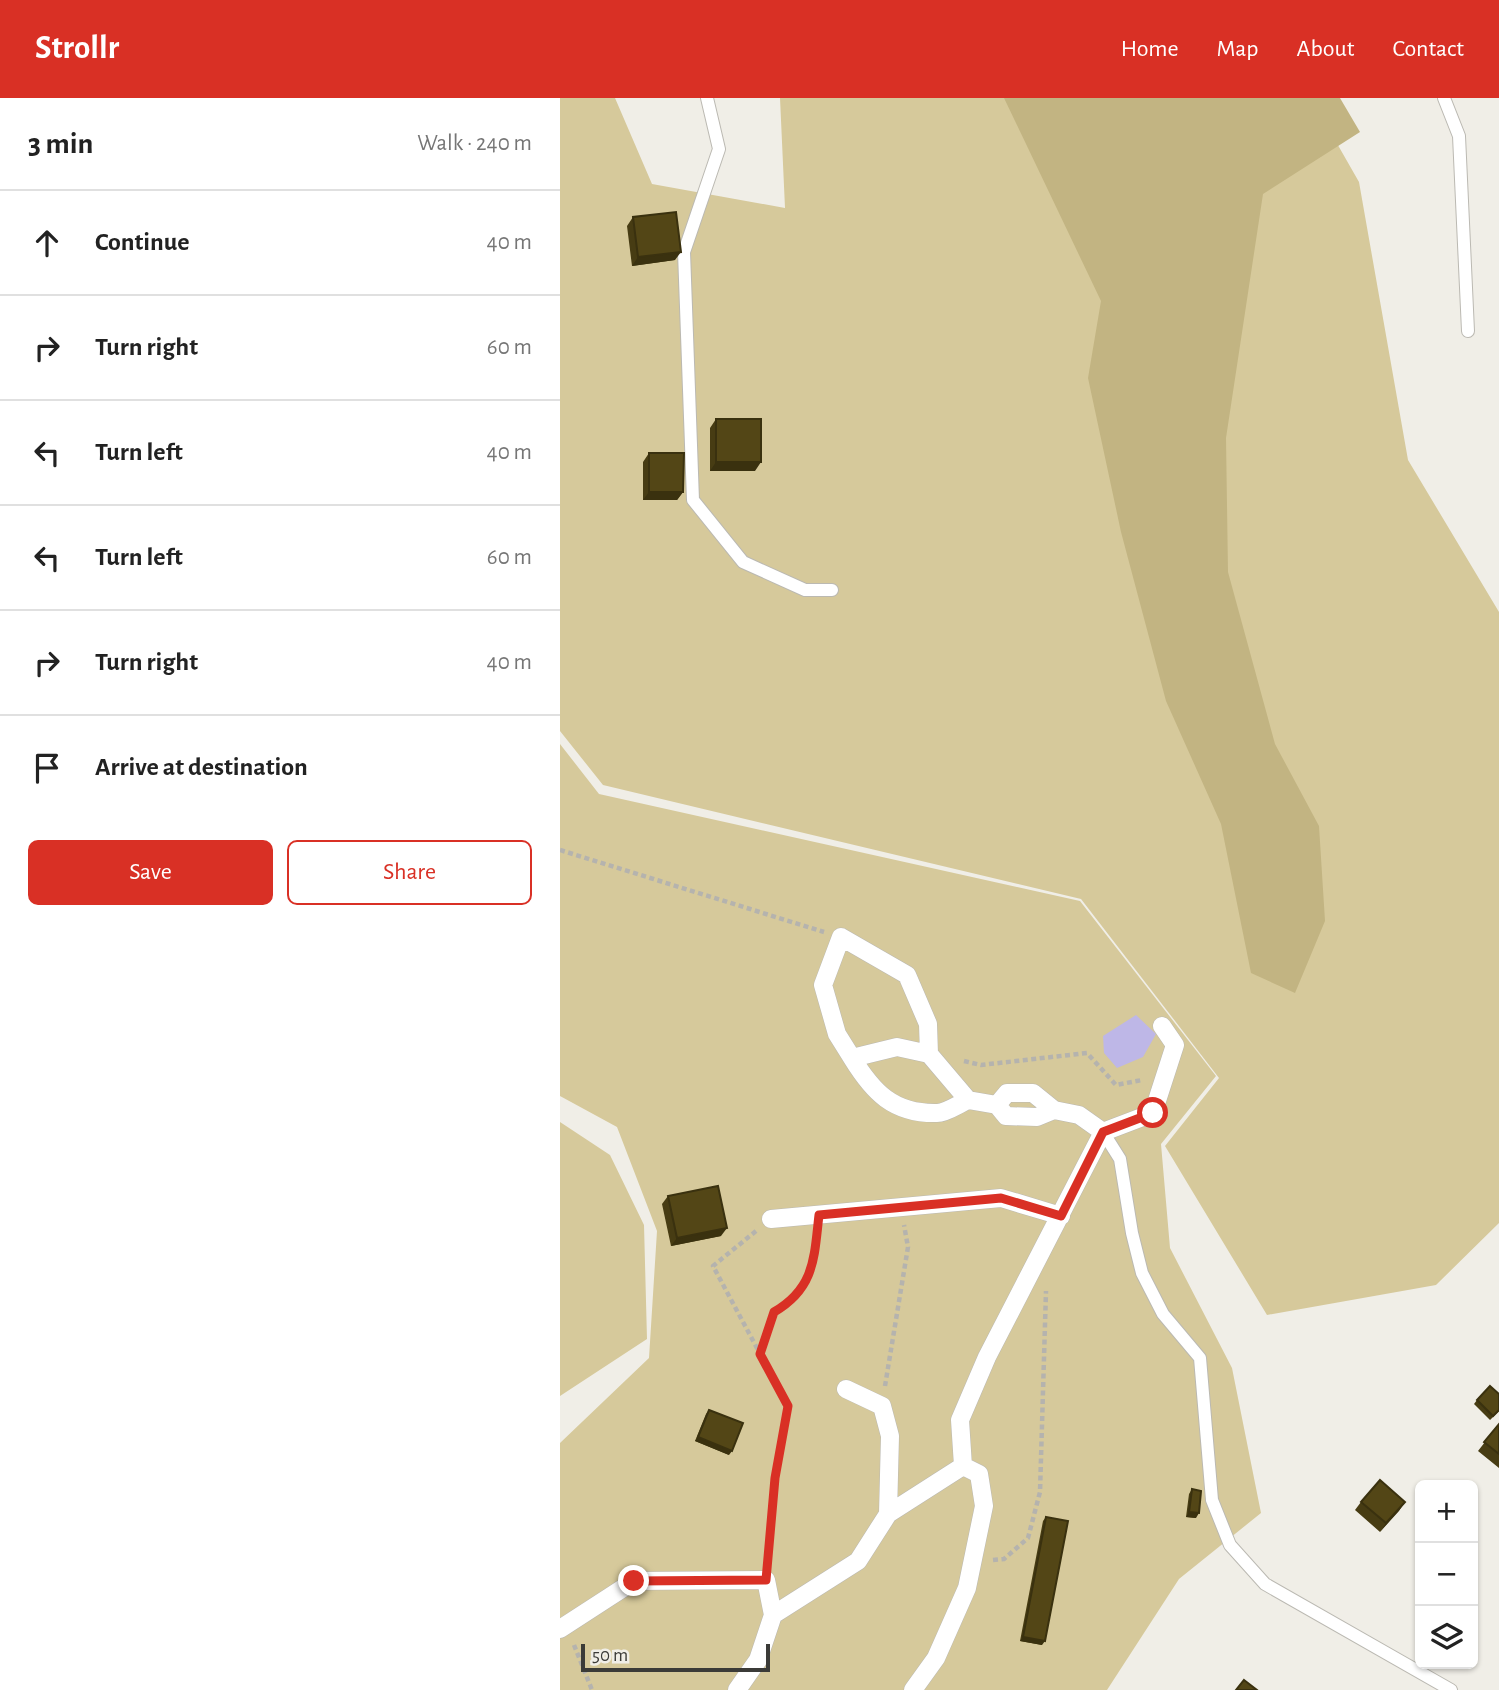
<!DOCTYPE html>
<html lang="en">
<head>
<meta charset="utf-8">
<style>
	:root { --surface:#fff; --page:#f6f6f6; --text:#222; --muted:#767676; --line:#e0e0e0; --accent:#d93025 }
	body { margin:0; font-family:"Alegreya Sans",sans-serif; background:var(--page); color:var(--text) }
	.controls { position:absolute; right:21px; bottom:21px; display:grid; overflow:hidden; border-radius:10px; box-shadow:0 2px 5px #0004 }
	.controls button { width:63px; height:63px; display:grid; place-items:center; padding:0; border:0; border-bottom:2px solid var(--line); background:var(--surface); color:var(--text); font:35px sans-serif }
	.scale { position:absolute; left:21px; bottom:18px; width:189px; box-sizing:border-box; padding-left:7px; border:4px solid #3b3b38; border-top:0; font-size:19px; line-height:24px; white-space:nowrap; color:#3b3b38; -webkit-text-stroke:5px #f0eee7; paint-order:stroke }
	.stop { position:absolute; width:21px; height:21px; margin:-16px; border:5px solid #d93025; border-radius:50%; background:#fff }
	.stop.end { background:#d93025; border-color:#fff; box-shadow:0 2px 7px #0008 }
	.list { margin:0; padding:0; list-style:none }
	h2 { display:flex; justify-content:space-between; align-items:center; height:91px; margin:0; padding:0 28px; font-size:30px }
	h2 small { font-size:23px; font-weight:400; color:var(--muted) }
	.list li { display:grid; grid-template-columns:46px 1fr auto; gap:21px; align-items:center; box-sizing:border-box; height:105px; padding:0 28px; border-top:2px solid var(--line) }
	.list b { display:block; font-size:26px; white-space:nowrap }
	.list em { font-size:23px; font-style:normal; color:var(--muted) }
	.actions { display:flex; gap:14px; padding:21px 28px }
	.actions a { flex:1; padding:16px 0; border:2px solid var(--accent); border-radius:10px; text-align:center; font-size:24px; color:var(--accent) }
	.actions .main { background:var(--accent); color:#fff }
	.icon { flex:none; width:38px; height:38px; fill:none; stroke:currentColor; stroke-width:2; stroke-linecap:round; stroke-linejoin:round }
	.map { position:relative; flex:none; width:939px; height:1592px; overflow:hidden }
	header { display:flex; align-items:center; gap:42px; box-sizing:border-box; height:98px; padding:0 35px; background:var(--accent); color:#fff }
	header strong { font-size:33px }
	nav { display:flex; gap:38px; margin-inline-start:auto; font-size:24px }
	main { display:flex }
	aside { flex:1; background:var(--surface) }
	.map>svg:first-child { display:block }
	.green { fill:#d6c99b }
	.forest { fill:#c2b482 }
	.water { fill:#beb7e7 }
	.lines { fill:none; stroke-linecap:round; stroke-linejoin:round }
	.service-casing { stroke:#bbb9b2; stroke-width:14 }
	.pedestrian-casing { stroke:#bbb9b2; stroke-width:19 }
	.path { stroke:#b5b3ae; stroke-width:4.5; stroke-dasharray:5 3.5; stroke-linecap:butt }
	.service { stroke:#fff; stroke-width:12 }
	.pedestrian { stroke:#fff; stroke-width:18 }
	.wall { fill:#473c13 }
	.shaded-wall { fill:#3a310f }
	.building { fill:#534616; stroke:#3a310f; stroke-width:2 }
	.route { stroke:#d93025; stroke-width:9 }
</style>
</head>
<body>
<header>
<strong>Strollr</strong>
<nav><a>Home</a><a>Map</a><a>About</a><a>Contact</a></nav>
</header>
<main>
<aside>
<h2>3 min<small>Walk · 240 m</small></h2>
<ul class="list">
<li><svg class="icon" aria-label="ahead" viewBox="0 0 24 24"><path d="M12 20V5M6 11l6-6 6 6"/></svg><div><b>Continue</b></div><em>40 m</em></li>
<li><svg class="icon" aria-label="right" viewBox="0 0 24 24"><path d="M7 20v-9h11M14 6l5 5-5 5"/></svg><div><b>Turn right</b></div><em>60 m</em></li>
<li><svg class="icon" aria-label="left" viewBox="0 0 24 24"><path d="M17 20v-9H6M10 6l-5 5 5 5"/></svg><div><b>Turn left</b></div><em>40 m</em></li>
<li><svg class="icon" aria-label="left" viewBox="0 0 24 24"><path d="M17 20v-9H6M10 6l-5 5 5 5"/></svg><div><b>Turn left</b></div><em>60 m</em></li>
<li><svg class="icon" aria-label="right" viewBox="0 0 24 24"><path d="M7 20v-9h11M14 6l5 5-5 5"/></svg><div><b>Turn right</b></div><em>40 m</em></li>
<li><svg class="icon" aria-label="arrive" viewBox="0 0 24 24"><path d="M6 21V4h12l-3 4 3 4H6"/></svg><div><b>Arrive at destination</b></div></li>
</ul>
<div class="actions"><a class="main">Save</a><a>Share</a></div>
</aside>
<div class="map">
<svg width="939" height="1592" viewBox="0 0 939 1592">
	<rect width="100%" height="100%" fill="#f0eee7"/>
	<!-- green -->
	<path class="green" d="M0,0H55L92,86L225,110L220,0H751L799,84L848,362L939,514V1125L876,1187L707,1217L605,1048L659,980L521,801L43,687L0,633Z
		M0,646L39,696L520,803L656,978L601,1046L610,1150L672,1270L701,1415L619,1481L547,1592H0V1345L89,1260L97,1133L57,1029L0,998Z
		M0,1024L50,1057L84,1127L87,1241L0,1298Z"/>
	<!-- forest -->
	<path class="forest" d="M444,0H780L800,34L703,96L666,340L668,474L715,646L759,728L765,823L735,895L691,875L661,726L606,603L561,434L528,280L541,203Z"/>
	<!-- water -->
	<path class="water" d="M576,917L596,936L583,959L557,970L544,955L543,938Z"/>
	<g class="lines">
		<defs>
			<path id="service" d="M147,0L159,51L124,154L133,402L183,464L245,492H272
				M884,0L899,38L908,233
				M543,1034L560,1061L572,1135L582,1175L603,1216L640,1260L652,1402L670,1447L705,1486L891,1592"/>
			<path id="pedestrian" d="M369,956L337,949L292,960C313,994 333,1016 377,1015C386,1015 399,1006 408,1002
				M292,960L277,936L263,887L281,839L347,877L368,926L369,956L408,1002L437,1007L446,1018L477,1019L494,1012
				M543,1034L593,1015L615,947L602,928
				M211,1121L441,1100L501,1118
				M286,1291L322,1308L330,1338L328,1416
				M0,1531L74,1483L206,1482L213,1517
				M177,1592L198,1562L213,1517L298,1463L328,1416L403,1368L400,1322L427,1259L543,1034L519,1017L494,1012L473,995H447L437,1007
				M353,1592L376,1560L407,1490L424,1408L419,1376L403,1368"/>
		</defs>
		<!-- service casing -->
		<use href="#service" class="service-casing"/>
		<!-- pedestrian casing -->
		<use href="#pedestrian" class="pedestrian-casing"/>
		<!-- path -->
		<path class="path" d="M0,752L264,834
			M404,963L421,967L527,955L556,987L582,982
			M196,1133L153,1168L228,1308L215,1380L208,1461
			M200,1256L214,1214C248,1195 253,1173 257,1136
			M325,1288L348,1149L344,1127
			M433,1462L444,1461L468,1440L480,1394L486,1193
			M14,1547L32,1592"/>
		<!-- service -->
		<use href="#service" class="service"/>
		<!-- pedestrian -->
		<use href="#pedestrian" class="pedestrian"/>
	</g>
	<!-- wall -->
	<path class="wall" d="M73,119L115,162L72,168L67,128Z
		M156,321L195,373H150V330Z
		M89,355L123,394L117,402H83V364Z
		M108,1098L161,1138L111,1148L102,1106Z
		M917,1302L939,1313L930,1322L914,1306Z
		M149,1312L169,1357L135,1343L146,1316Z
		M939,1326V1370L918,1353Z
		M632,1391L636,1420L626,1419L629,1396Z
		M801,1404H845L820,1434L795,1412Z
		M486,1419L482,1547L460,1543L483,1423Z"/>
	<!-- shaded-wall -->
	<path class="shaded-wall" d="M121,154L115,162L72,168L78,159Z
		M156,364H201L195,373H150Z
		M89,394H123L117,402H83Z
		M167,1130L161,1138L111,1148L117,1140Z
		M138,1339L172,1353L169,1357L135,1343Z
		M845,1404L839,1413L820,1434L826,1425Z
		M629,1414L639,1415L636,1420L626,1419Z
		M463,1539L485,1543L482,1547L460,1543Z"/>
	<!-- building -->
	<path class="building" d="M116,114L121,154L78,159L73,119Z
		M156,321H201V364H156Z
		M89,355H124L123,394H89Z
		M158,1088L167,1130L117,1140L108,1098Z
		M930,1288L939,1296V1312L933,1318L917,1302Z
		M149,1312L183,1325L172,1353L138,1339Z
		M939,1326V1356L924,1344Z
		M820,1382L845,1404L826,1425L801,1404Z
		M632,1391L641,1393L639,1415L629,1414Z
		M486,1419L508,1423L485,1543L463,1539Z
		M684,1582L697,1592H676Z"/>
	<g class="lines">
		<!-- route -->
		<path class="route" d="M74,1483L206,1482L215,1380L228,1308L200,1256L214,1214C255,1190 254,1160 259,1117L441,1100L501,1118L543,1034L593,1015"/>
	</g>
</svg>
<div class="controls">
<button>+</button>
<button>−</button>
<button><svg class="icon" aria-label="layers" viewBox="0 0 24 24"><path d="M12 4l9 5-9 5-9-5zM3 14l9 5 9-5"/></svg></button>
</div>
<div class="scale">50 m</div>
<div class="stop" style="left:593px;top:1015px"></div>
<div class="stop end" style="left:74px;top:1483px"></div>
</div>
</main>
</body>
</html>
